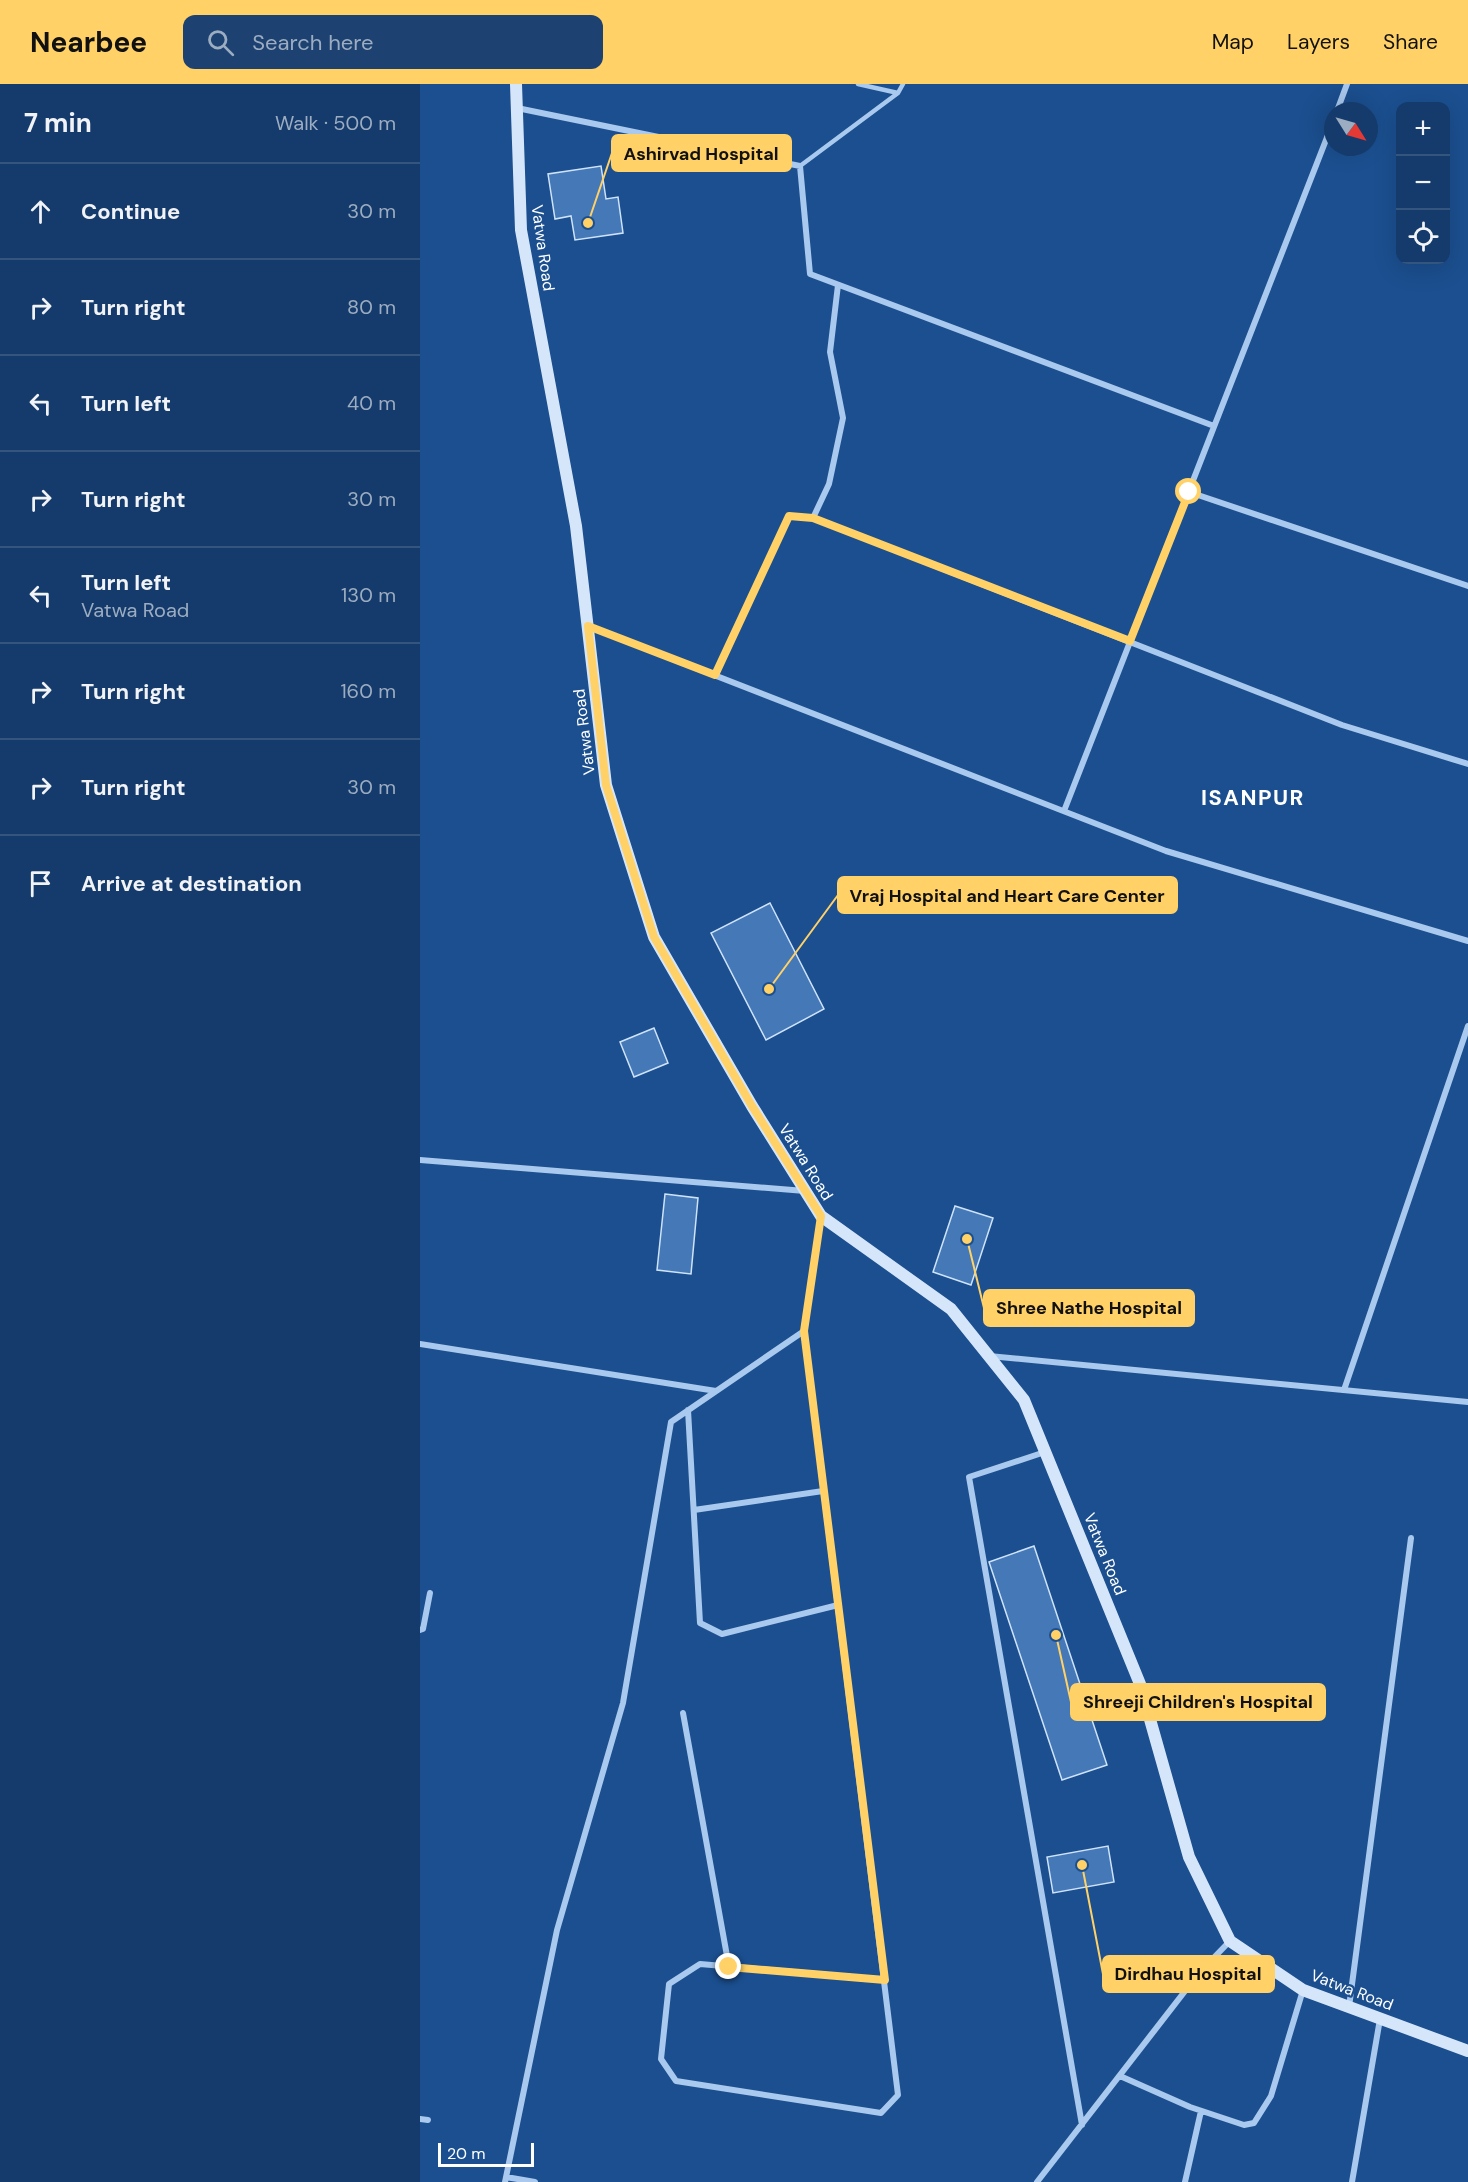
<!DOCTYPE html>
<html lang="en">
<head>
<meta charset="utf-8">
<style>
	:root { --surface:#143b6b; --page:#1d4271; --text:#f1f3f6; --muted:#9dadc1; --line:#33557e; --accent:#ffd166 }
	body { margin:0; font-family:"DM Sans",sans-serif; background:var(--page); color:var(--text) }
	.controls { position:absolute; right:18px; top:18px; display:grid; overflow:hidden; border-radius:12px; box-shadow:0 6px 24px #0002 }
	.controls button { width:54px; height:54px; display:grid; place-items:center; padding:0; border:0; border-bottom:2px solid var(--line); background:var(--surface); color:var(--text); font:30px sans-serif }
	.compass { position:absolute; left:904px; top:18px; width:54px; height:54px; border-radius:50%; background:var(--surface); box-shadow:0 6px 24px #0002; rotate:127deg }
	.scale { position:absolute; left:18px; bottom:15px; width:96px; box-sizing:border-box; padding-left:6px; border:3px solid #fff; border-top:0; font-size:16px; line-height:21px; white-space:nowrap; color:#fff; -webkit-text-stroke:4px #1b4f8f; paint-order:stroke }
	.stop { position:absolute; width:18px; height:18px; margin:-14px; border:4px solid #ffd166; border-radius:50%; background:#fff }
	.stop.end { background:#ffd166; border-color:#fff; box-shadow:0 2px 6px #0008 }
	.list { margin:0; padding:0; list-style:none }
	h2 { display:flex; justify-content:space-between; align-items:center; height:78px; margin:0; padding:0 24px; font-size:26px }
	h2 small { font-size:20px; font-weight:400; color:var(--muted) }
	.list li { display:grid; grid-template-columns:39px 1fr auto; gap:18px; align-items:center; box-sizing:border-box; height:96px; padding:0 24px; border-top:2px solid var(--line) }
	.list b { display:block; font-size:22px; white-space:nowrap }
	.list p { margin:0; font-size:20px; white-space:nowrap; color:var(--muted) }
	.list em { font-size:20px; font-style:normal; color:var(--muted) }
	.icon { flex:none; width:33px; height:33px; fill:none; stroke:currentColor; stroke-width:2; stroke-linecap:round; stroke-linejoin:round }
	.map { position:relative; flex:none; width:1048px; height:2098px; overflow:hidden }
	header { display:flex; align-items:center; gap:36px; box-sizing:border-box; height:84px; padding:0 30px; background:var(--accent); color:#111 }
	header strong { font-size:28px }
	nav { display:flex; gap:33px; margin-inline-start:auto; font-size:21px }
	.search { width:420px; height:54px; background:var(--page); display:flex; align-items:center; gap:15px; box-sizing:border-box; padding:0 21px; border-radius:12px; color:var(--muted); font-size:22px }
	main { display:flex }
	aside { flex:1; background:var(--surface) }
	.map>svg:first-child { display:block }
	.building { fill:#4478b7; stroke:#cfe3fa; stroke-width:1.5 }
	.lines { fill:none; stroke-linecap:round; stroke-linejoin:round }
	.service { stroke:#a9c9ee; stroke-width:4.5 }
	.minor { stroke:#a9c9ee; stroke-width:6 }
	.secondary { stroke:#d6e6fa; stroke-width:12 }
	.route { stroke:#ffd166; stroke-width:8 }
	.labels { text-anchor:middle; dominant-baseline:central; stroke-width:4.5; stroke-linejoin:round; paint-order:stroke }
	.street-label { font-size:16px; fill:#fff; stroke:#1b4f8f }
	.district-label { font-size:22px; font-weight:bold; letter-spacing:1.5px; fill:#fff; stroke:#1b4f8f }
	.leader { fill:none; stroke:#ffd166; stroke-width:2 }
	.callout-dot { fill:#ffd166; stroke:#1b4f8f; stroke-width:2 }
	.callout { fill:#ffd166; stroke:#ffd166; stroke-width:2 }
	.callout-label { font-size:18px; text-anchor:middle; font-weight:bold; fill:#111 }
</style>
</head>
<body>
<header>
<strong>Nearbee</strong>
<div class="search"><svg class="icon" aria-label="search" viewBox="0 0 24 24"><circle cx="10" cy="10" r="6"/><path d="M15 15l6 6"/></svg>Search here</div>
<nav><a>Map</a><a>Layers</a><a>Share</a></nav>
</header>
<main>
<aside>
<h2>7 min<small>Walk · 500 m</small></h2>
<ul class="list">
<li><svg class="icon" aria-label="ahead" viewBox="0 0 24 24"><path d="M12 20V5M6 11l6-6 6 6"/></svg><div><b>Continue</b></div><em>30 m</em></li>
<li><svg class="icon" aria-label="right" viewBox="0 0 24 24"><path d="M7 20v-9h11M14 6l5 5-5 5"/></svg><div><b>Turn right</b></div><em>80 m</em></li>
<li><svg class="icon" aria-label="left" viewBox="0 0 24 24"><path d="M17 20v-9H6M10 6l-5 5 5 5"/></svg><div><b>Turn left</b></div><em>40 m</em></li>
<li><svg class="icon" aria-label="right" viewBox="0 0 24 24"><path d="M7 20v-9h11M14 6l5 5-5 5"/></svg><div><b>Turn right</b></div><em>30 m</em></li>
<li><svg class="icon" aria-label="left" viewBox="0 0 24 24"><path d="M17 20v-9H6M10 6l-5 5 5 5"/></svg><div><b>Turn left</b><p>Vatwa Road</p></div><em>130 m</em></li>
<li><svg class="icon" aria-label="right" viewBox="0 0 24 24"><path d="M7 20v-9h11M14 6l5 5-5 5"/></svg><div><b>Turn right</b></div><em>160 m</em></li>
<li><svg class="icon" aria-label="right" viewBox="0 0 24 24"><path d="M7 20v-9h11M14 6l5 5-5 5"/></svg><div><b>Turn right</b></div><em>30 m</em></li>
<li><svg class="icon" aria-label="arrive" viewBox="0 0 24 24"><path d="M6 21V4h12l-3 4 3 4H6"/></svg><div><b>Arrive at destination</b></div></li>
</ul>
</aside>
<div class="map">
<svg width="1048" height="2098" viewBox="0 0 1048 2098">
	<rect width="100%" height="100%" fill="#1b4f8f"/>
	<!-- building -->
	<path class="building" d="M181,82L186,115L198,113L203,149L155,156L151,132L135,135L128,90Z
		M350,819L404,925L346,956L291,849Z
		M234,944L248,979L214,993L200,958Z
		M245,1110L278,1114L271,1190L237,1186Z
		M535,1122L573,1134L551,1201L513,1188Z
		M614,1462L687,1681L642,1696L569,1478Z
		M688,1762L694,1798L633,1809L627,1773Z"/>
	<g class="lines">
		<!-- service -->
		<path class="service" d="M438,0L478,9
			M380,82L478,9L483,0"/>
		<!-- minor -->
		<path class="minor" d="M97,24L380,82L390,190L794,342
			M917,27L927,0
			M769,408L1048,502
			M393,434L409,400L423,334L410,268L418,201
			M168,542L746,767L1048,857
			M295,591L369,432L393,434L922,641L1048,680
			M644,727L913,38
			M0,1076L385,1107
			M384,1247L478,2011L461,2029L256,1997L241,1975L249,1900L280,1880L465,1896
			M0,1260L296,1307
			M569,1272L1048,1318
			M924,1306L1048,942
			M268,1326L280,1539L302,1550L418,1521
			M625,1368L549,1393L662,2041
			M274,1426L403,1407
			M0,1546L3,1545L10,1509
			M263,1629L309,1883
			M929,1923L991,1454
			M700,1992L770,2023L824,2041L834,2039L851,2012L883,1906
			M0,2035L8,2036
			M86,2093L115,2098
			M85,2098L137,1846L203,1619L251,1338L384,1247L401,1133
			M617,2098L779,1889L810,1857
			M765,2098L781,2027
			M932,2098L960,1935"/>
		<!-- secondary -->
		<path class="secondary" d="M96,0L101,146L156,442L186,701L234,853L332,1022L401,1132L531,1225L604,1316L720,1600L769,1773L810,1857L883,1906L1048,1967"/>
	</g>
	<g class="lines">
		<!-- route -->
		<path class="route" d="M309,1883L465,1896L384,1247L401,1132L332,1022L234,853L186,701L168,542L295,591L369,432L393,434L710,557L769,408"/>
	</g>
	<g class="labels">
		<!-- street labels -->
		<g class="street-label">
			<text transform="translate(123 164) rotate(82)">Vatwa Road</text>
			<text transform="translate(164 648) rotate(-97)">Vatwa Road</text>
			<text transform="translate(386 1078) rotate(58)">Vatwa Road</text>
			<text transform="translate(685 1470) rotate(68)">Vatwa Road</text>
			<text transform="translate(932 1906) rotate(21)">Vatwa Road</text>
		</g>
		<!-- district labels -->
		<g class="district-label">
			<text x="833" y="713">ISANPUR</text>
		</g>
	</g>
	<!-- callouts -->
	<path class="leader" d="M168 139L192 69M349 905L418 811M547 1155L564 1224M636 1551L651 1618M662 1781L683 1890"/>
	<g class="callout-dot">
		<circle cx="168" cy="139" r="6"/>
		<circle cx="349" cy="905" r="6"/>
		<circle cx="547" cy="1155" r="6"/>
		<circle cx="636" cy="1551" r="6"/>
		<circle cx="662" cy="1781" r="6"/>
	</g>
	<g class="callout">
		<rect x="192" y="51" width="179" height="36" rx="6"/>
		<rect x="418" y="793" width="339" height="36" rx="6"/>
		<rect x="564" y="1206" width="210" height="36" rx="6"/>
		<rect x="651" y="1600" width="254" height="36" rx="6"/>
		<rect x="683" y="1872" width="171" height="36" rx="6"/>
	</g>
	<g class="callout-label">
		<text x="281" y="76">Ashirvad Hospital</text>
		<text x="587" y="818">Vraj Hospital and Heart Care Center</text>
		<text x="669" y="1230">Shree Nathe Hospital</text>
		<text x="778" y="1624">Shreeji Children's Hospital</text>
		<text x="768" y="1896">Dirdhau Hospital</text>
	</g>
</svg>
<div class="controls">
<button>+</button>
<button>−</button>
<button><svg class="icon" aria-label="locate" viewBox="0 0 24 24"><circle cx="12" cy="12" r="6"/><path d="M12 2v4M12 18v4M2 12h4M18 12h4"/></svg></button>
</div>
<svg class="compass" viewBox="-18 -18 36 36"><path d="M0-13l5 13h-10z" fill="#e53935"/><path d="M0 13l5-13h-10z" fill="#9dadc1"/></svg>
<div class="scale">20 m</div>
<div class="stop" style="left:769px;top:408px"></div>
<div class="stop end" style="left:309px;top:1883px"></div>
</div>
</main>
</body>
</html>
